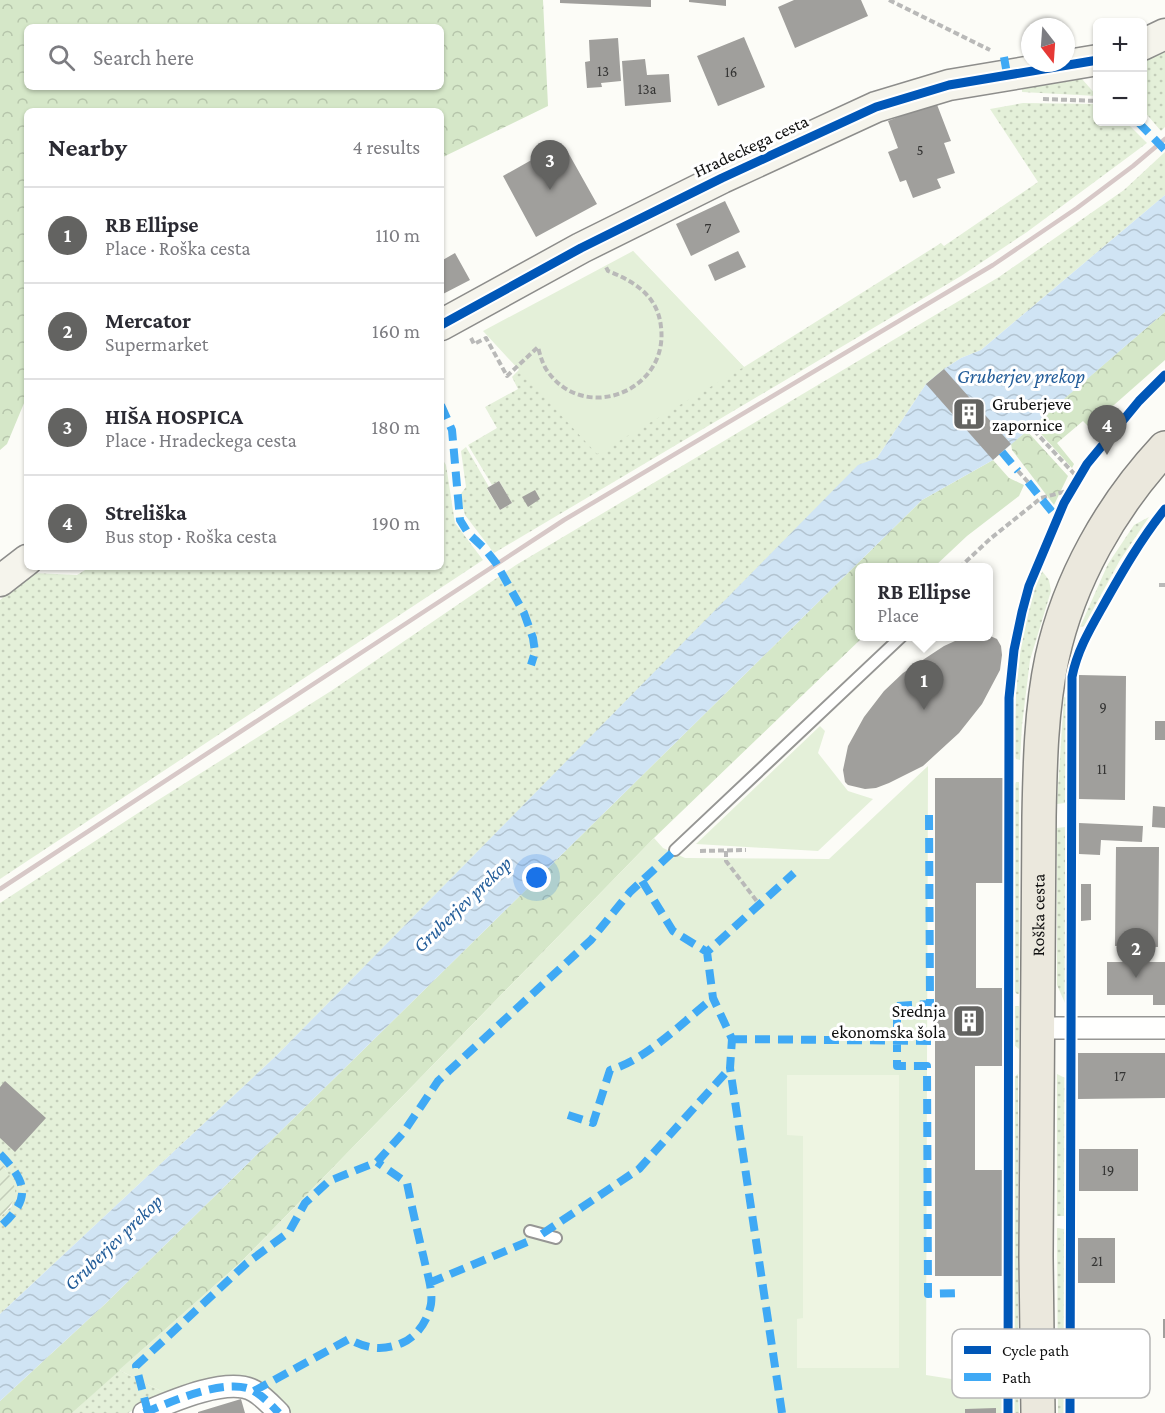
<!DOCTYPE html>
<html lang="en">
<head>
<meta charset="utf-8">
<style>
	:root { --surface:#fff; --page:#f7f7f7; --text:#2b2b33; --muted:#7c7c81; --line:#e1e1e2; --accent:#636361 }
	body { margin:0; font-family:"Crimson Pro",serif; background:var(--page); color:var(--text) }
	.controls { position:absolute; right:18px; top:18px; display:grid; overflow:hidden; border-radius:9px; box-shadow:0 2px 4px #0004 }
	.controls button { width:54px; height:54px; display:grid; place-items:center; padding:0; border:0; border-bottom:2px solid var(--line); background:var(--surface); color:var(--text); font:30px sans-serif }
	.compass { position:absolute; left:1021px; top:18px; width:54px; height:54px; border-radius:50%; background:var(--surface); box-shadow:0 2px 4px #0004; rotate:163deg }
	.you { position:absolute; left:537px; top:878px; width:21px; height:21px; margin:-15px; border:4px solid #fff; border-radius:50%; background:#1a73e8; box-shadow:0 0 0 9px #1a73e833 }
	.badge { display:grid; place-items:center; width:39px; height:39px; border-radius:50%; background:var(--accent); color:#fff; font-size:20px; font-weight:700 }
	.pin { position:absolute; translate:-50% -50px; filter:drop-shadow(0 2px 3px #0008) }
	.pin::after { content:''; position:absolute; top:32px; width:21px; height:18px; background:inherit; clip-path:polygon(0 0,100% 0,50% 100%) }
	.popup { position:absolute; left:855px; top:563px; width:138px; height:78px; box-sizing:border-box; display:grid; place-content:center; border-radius:9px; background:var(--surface); filter:drop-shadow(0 2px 4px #0005); font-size:20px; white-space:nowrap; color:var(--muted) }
	.popup b { font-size:22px; color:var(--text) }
	.popup::after { content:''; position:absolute; left:50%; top:100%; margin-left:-12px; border:12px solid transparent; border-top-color:var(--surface) }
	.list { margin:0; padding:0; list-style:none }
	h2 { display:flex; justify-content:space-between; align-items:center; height:78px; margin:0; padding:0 24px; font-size:26px }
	h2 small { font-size:20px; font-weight:400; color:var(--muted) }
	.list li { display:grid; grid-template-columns:39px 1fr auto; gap:18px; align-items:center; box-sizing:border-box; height:96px; padding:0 24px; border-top:2px solid var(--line) }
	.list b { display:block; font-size:22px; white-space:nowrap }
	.list p { margin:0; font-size:20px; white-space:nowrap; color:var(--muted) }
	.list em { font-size:20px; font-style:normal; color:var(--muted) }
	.icon { flex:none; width:33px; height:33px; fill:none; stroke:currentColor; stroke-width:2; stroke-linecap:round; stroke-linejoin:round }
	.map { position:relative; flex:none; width:1165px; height:1413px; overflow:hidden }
	.search { position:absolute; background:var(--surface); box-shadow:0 2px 4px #0004; left:24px; top:24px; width:420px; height:66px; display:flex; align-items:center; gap:15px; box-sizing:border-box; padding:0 21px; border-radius:9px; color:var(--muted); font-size:22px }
	.panel { position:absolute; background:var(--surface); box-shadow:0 2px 4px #0004; left:24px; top:108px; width:420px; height:462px; border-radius:9px }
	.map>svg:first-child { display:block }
	.grass { fill:url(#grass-dots) }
	.forest { fill:url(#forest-crowns); fill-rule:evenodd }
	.park { fill:#e4f0d9 }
	.garden { fill:url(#garden-furrows) }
	.pitch { fill:#eef5e2 }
	.water { fill:url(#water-waves); fill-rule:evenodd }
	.building { fill:#a09f9c }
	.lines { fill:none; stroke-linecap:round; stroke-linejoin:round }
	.lane-casing { stroke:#969694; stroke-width:14 }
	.street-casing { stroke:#969694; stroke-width:24 }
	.secondary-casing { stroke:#8d8d8b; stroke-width:33 }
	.primary-casing { stroke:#848481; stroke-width:36 }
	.path { stroke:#b9b9b8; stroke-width:4; stroke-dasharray:6 3; stroke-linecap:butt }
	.lane { stroke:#fffffe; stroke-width:10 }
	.street { stroke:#fffffe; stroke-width:21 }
	.secondary { stroke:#f5f4ec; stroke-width:30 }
	.primary { stroke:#ebe8dd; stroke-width:33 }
	.rail { stroke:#d7c8c7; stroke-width:4.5 }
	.quiet { stroke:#3fa9f5; stroke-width:8; stroke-dasharray:15 8; stroke-linecap:butt }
	.cycleway-casing { stroke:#fff; stroke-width:13 }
	.cycleway { stroke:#0057b8; stroke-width:9 }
	.labels { text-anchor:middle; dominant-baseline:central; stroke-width:6; stroke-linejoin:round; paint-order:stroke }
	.number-label { font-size:15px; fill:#343433 }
	.street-label { font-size:18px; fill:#101010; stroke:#fff }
	.poi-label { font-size:18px; fill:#101010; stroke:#fff; text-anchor:start }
	.water-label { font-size:20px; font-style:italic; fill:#235d99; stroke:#fff }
	.key { fill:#fff; stroke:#b7b7b7; stroke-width:1.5 }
	.key-label { font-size:16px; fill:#101010 }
</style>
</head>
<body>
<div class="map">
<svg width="1165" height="1413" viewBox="0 0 1165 1413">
	<defs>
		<pattern id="grass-dots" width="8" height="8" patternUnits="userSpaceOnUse" patternTransform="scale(1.5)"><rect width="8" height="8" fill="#e4f0d9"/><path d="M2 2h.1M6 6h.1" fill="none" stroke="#c3cdb9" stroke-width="1.8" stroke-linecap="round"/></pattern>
		<pattern id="forest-crowns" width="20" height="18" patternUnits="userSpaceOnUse" patternTransform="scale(1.5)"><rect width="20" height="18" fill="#d5e7c8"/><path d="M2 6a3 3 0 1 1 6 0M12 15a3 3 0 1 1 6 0" fill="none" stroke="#b6c5ab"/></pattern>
		<pattern id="garden-furrows" width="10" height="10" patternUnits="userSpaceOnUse" patternTransform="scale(1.5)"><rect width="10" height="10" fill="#e4f0d9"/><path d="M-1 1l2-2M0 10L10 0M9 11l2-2" fill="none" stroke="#c3cdb9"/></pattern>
		<pattern id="water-waves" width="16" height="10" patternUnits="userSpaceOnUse" patternTransform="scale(1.5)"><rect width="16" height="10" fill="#d0e4f4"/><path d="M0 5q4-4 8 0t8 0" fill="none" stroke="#b2c3d0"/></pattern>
	</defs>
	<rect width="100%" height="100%" fill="#fcfcf7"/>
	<!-- grass -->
	<path class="grass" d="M1165,50V127L1161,131L1143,110L1142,60Z
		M1082,79L1097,96L1022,92V88Z
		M1023,103L1097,104L1098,122H1126L1147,143L1027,232L961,276L494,553L465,515L460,495L466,487L461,451L466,447L489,487L487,489L500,510L512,503L499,481L492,485L468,445L497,428L485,407L518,389L512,377L633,251L744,367L941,243L944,246L1038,182L990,109Z
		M1165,152V195L981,350L961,358L944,369L926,384L877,458L858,466L277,1055L0,1314V1217L12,1206L6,1170L0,1163V903L155,802L331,691L516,565L999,277L1124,190Z
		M441,457L446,465L455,523L483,560L0,879V600L33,573L77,575L90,567H441Z
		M1149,517L1120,560L1084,626L1080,627L1108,564L1134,525Z
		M1042,571L1049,580L1051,591L1030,660L1022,725L1020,760L1016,759L1014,755C1016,693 1015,628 1042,571Z
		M1064,697L1067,698L1065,803L1057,804Z
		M1016,782H1019V994H1017L1013,990L1014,786Z
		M1065,827V1003L1057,985V828Z
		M1014,1006H1019V1049L1014,1045Z
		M1018,1074V1369L1012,1366L1013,1078Z
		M1057,1074L1065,1078L1064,1216H1057Z
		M1057,1228L1064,1229V1413H1058Z
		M119,1370L167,1394L144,1404L128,1413H72Z
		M1012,1388H1018L1019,1413H1012Z"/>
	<!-- forest -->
	<path class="forest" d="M0,0H543L548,106L441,158V111H27V396L7,444L0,450ZM27,27H441V87H27Z
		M1165,312V360L1089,427L1083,421L1057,443L1074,464L1072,468L1033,425Z
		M1027,431L1068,476L1054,505L1012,450L1011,444Z
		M993,460L1009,478L1024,485L1019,496L967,536L934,567L860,568V636L863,637L654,838L241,1262L72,1413H0V1401L105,1304L922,500Z"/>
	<!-- park -->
	<path class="park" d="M633,251L744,367L597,454L483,331Z
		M820,726L825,731L818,753L848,791L873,799L818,851L696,844Z
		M928,766L926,1375L1002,1387V1413H291L269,1392L167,1394L119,1370L241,1262L654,838L663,848L685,858L829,859Z"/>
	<!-- garden -->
	<path class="garden" d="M0,1163C18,1184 22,1197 0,1217Z"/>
	<!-- pitch -->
	<path class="pitch" d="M787,1075H899V1368H797V1319L803,1318V1136L787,1135Z"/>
	<!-- water -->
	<path class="water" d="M1165,195V312L993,460L922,500L105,1304L0,1401V1314L277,1055L858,465L877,458L926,384L944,369L961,358L981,350ZM974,405H979V410L959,428H954L955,422Z"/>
	<!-- building -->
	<path class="building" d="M560,0H651V7L560,3Z
		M689,0H726V6L689,2Z
		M794,0H861L868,16L795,48L778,7Z
		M744,37L765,87L718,106L697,56Z
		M618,38L621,81L601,83L602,87L587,88L585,62L590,61L589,40Z
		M645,59L647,75L669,74L671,102L625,106L622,61Z
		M936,102L951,141L944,143L955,173L937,179L941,188L913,198L906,180L900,182L888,152L898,148L888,121Z
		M565,147L597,204L536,237L503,176L535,158Z
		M725,201L740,232L691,256L676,224Z
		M738,251L746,267L715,281L708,265Z
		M455,253L470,280L441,295V261Z
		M944,369L1011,444L993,460L926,384Z
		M499,481L512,503L500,510L487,488Z
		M535,490L540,499L528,507L522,497Z
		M988,635L997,639L1001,646L1002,655L1000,670L982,704L959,733L923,766L889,783L876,788L865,789L848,785L845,782L843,770L848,746L864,717L884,691L903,673L944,646L966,636H988Z
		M1079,675L1126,676L1125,800L1079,799Z
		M1155,721H1165V740H1155Z
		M935,778H1004V883H976V988H1002L1003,1066H975V1170H1002L1003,1276H935Z
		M1153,806L1165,807V828L1152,827Z
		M1079,823L1143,826L1142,842L1101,840L1100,855L1079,854Z
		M1116,847H1159L1158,947L1115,946Z
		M1081,884H1091V920L1081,921Z
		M1107,962H1165V1005H1153V995H1107Z
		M1078,1053H1165V1098L1078,1099Z
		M5,1081L46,1118L15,1152L0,1138V1087Z
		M1079,1149H1138V1191H1079Z
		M1078,1238H1115V1283H1078Z
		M1163,1319H1165V1338H1163Z
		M984,1333H1003V1354H984Z
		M1078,1334H1113V1374H1078Z
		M241,1399L245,1413H198V1412Z
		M996,1408V1413H965V1409Z"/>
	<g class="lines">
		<defs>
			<path id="lane" d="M675,850L902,636
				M530,1231L556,1238"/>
			<path id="street" d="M1037,1028H1165
				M144,1413C170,1402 228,1376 254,1391C263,1396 272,1406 279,1413"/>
			<path id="secondary" d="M1142,45L1165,34
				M441,325L581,248L722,178L876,107L949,85L1098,60
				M0,581L27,560"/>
			<g id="primary">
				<path id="s1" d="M1038,1413L1036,1257L1039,817C1040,764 1041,710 1052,658C1069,580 1111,506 1165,448"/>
			</g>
		</defs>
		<!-- lane casing -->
		<use href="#lane" class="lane-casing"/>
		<!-- street casing -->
		<use href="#street" class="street-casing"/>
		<!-- secondary casing -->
		<use href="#secondary" class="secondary-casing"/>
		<!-- primary casing -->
		<use href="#primary" class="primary-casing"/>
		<!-- path -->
		<path class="path" d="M889,0L990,50
			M1043,99L1098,101
			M471,338L474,344L486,338L507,376L538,347C540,355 542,362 546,369C582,425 669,392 661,327C658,296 634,281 608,271L605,265
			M1028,424L1078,478
			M1025,426L1030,422
			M1018,471L1028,482
			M959,568L990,539L1041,498L1071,490
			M1159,585H1165
			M700,851L746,850
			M726,851V861L759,904"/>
		<!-- lane -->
		<use href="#lane" class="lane"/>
		<!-- street -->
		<use href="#street" class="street"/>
		<!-- secondary -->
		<use href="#secondary" class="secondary"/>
		<!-- primary -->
		<use href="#primary" class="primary"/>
		<!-- rail -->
		<path class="rail" d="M0,889L564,520L993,265L1077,208L1133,166L1165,139"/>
		<!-- quiet -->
		<path class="quiet" d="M1004,57L1007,74
			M1138,122L1165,150
			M441,405L452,430L460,520L468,533L485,549L496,563L524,613L533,638L535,652L531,665
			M1002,452L1018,471
			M1028,482L1057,518
			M929,815L930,1004L897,1006V1066H927L928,1294L959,1293
			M642,881L673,931L707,952
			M732,1039L935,1041
			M568,1115L593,1123L610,1070C646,1060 683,1022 713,998
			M0,1154C28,1183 31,1199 0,1227
			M542,1234L639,1169L730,1068
			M429,1283L527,1242
			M254,1391L349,1339C367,1349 383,1351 402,1343C417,1337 428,1320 431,1304C433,1290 427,1273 424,1259C418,1234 412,1208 407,1183L377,1162
			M148,1412L136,1366L247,1263L289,1232L305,1203L329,1181L377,1162L403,1133L438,1081L591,940L630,892L675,850
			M144,1413C170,1402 228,1376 254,1391C263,1396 272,1406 279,1413
			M782,1413L730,1068L732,1039L713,998L707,952L794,873"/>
		<defs>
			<path id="cycleway" d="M441,325L581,248L722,178L876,107L949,85L1098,60
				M1008,1413L1009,698L1014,650L1022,612L1029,586L1064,503L1087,464L1139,401L1165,375
				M1070,1413L1072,677C1077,651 1090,629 1103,606C1122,572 1141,539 1165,509"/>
		</defs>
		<!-- cycleway casing -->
		<use href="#cycleway" class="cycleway-casing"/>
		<!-- cycleway -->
		<use href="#cycleway" class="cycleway"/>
	</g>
	<!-- icons -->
	<defs>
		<symbol id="building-square" viewBox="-11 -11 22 22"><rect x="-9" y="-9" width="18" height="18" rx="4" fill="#636361" stroke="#fff"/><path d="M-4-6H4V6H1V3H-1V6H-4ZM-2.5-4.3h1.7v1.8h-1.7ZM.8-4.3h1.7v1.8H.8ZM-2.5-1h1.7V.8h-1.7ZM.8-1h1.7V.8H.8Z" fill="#fff"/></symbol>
	</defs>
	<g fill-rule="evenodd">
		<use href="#building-square" x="950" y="395" width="38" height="38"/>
		<use href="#building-square" x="950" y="1002" width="38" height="38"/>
	</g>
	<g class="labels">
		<!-- number labels -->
		<g class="number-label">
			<text x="603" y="71">13</text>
			<text x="731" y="72">16</text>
			<text x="647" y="89">13a</text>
			<text x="920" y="150">5</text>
			<text x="708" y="228">7</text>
			<text x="1103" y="707">9</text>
			<text x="1102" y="769">11</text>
			<text x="1120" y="1076">17</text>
			<text x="1108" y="1170">19</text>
			<text x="1097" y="1261">21</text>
		</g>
		<!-- street labels -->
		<g class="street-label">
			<text transform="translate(751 146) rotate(-25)">Hradeckega cesta</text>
			<text stroke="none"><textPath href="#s1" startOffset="498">Roška cesta</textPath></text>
		</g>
		<!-- poi labels -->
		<g class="poi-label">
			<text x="992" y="404">Gruberjeve<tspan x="992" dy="21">zapornice</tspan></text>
			<text x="946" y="1011" text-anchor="end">Srednja<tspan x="946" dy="21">ekonomska šola</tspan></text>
		</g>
		<!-- water labels -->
		<g class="water-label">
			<text x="1021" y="376">Gruberjev prekop</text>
			<text transform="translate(462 904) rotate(-44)">Gruberjev prekop</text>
			<text transform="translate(113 1242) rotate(-44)">Gruberjev prekop</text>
		</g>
	</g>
	<!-- legend -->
	<rect x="952" y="1329" width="198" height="69" rx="9" class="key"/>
	<rect x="964" y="1346" width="27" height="8" fill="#0057b8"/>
	<rect x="964" y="1373" width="27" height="8" fill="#3fa9f5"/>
	<g class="key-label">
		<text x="1002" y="1356">Cycle path</text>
		<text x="1002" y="1383">Path</text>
	</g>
</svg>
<div class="controls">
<button>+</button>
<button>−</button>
</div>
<svg class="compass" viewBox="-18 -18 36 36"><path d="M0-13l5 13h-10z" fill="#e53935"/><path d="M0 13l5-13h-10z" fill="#7c7c81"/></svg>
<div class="you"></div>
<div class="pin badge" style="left:924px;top:710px">1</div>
<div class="popup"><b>RB Ellipse</b>Place</div>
<div class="pin badge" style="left:1136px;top:978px">2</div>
<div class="pin badge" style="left:550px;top:190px">3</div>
<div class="pin badge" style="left:1107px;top:455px">4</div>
<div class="search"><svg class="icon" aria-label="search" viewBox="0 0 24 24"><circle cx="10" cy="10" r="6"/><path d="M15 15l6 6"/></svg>Search here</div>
<section class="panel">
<h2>Nearby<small>4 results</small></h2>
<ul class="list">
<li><span class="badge">1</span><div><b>RB Ellipse</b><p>Place · Roška cesta</p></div><em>110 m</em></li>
<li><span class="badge">2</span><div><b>Mercator</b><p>Supermarket</p></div><em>160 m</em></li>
<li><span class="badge">3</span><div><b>HIŠA HOSPICA</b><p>Place · Hradeckega cesta</p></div><em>180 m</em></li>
<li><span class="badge">4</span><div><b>Streliška</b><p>Bus stop · Roška cesta</p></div><em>190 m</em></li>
</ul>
</section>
</div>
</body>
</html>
